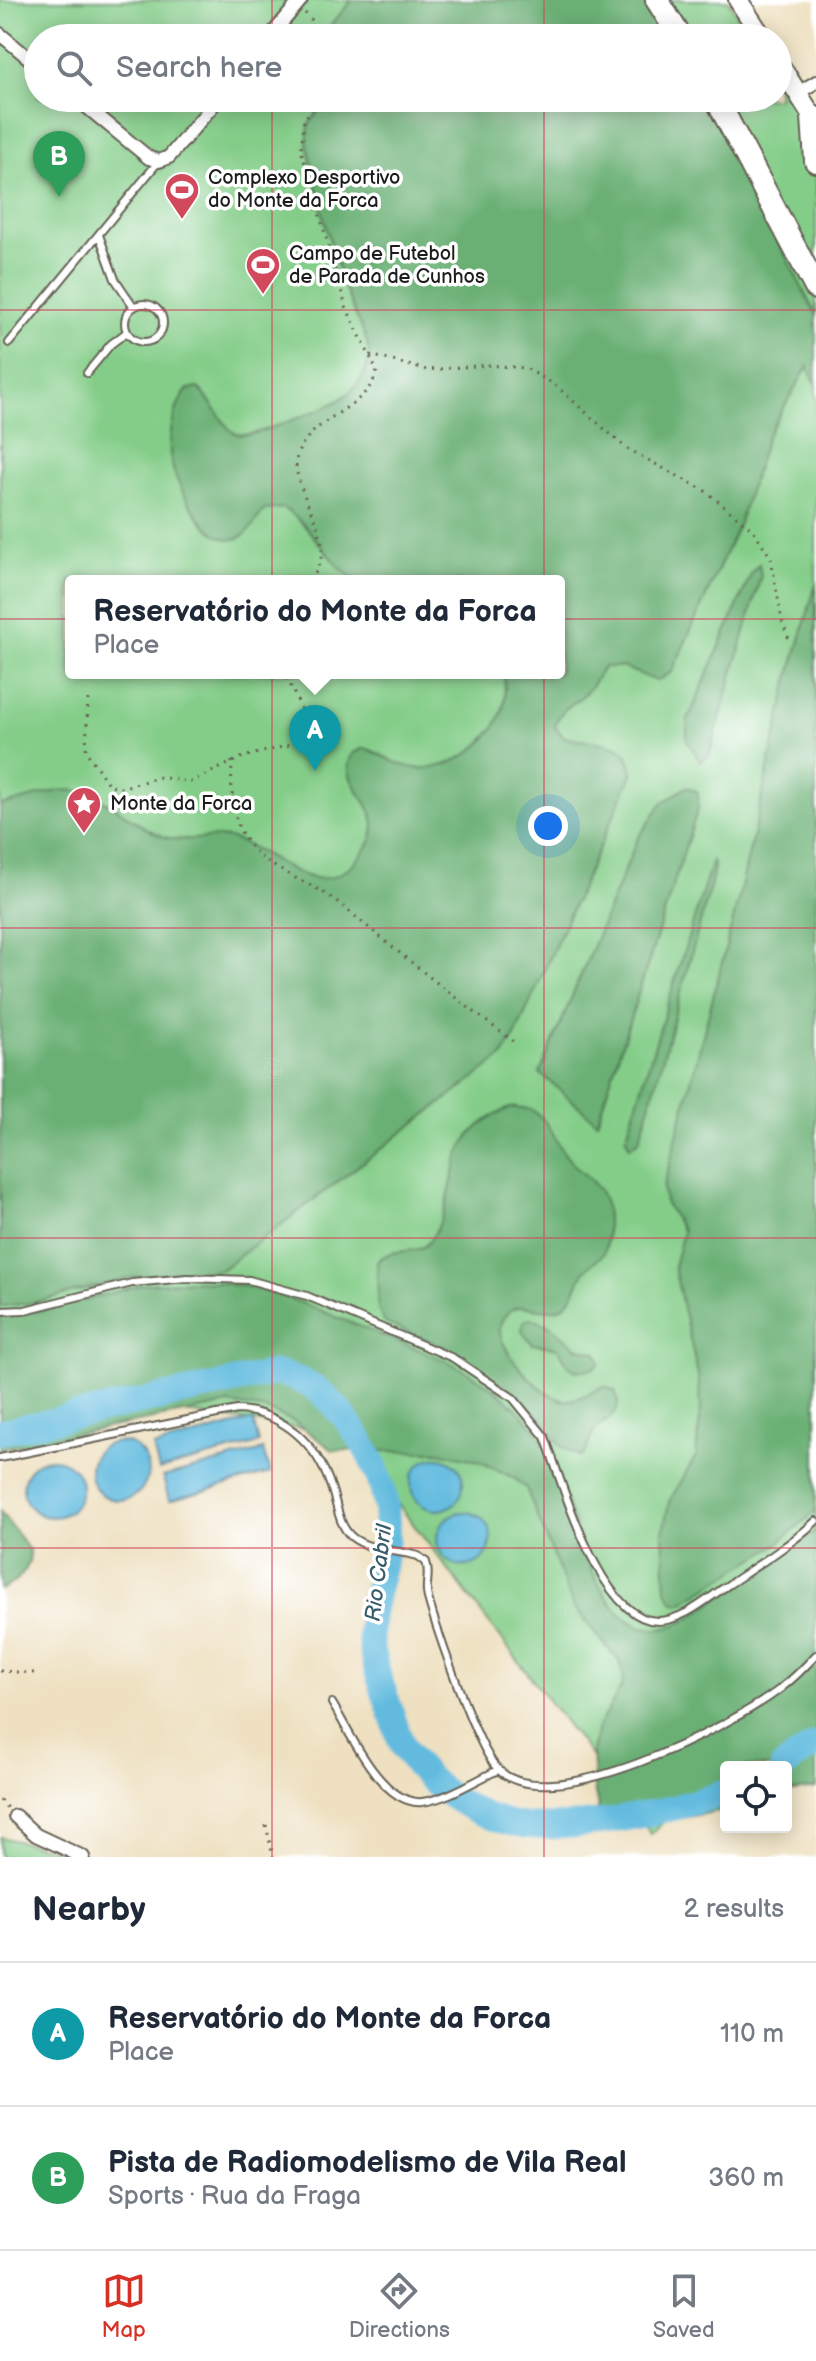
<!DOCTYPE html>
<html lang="en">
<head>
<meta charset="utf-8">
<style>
	:root { --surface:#fff; --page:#f2f2f3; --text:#1f2937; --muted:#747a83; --line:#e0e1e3; --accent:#d93025 }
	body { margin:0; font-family:"Balsamiq Sans",sans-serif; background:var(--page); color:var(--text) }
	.controls { position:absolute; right:24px; bottom:24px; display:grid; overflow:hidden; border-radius:8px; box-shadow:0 4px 20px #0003 }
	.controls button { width:72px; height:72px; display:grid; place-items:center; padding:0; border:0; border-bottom:2px solid var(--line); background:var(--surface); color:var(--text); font:40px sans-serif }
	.you { position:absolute; left:548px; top:826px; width:28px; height:28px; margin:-20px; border:6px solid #fff; border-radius:50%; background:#1a73e8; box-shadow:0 0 0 12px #1a73e833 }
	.badge { display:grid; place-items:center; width:52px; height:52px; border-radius:50%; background:var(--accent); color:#fff; font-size:26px; font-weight:700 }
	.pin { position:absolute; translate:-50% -66px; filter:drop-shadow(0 2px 4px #0008) }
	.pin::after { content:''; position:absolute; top:42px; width:28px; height:24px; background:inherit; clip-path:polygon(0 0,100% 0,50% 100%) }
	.popup { position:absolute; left:65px; top:575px; width:500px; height:104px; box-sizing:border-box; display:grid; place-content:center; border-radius:8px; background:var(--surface); filter:drop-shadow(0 2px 6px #0005); font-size:26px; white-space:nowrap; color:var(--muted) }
	.popup b { font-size:30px; color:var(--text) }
	.popup::after { content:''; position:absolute; left:50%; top:100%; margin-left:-16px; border:16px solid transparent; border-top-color:var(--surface) }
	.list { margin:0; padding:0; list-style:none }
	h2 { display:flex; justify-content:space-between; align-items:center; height:104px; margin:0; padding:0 32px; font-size:34px }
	h2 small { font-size:26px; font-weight:400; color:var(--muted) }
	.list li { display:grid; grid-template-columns:52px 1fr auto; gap:24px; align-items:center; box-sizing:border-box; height:144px; padding:0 32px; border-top:2px solid var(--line) }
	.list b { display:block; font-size:30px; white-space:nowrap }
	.list p { margin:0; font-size:26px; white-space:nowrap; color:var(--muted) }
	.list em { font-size:26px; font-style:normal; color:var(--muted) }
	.icon { flex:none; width:44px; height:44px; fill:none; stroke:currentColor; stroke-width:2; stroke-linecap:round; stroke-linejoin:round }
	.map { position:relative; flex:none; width:816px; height:1857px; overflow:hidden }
	.search { position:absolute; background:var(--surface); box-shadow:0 4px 20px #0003; left:24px; right:24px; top:24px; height:88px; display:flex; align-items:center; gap:20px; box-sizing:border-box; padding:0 28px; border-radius:44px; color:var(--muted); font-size:30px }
	.sheet { height:392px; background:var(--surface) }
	nav { display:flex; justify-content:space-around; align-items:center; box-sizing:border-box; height:112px; border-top:2px solid var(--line); background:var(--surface); font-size:22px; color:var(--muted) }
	nav a { display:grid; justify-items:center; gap:4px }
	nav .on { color:var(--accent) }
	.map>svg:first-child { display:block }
	.green { fill:#84cd89; stroke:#507452; stroke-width:2; fill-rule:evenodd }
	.forest { fill:#6bb075; stroke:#446648; stroke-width:2 }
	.water { fill:#62bbdf; stroke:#3f6c7e; stroke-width:2 }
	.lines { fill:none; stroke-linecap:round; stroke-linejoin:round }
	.river { stroke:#62bbdf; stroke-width:26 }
	.lane-casing { stroke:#666155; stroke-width:10 }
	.street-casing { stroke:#666155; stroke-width:16 }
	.primary-casing { stroke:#666155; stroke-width:22 }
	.highway-casing { stroke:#666155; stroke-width:26 }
	.path { stroke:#666155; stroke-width:3; stroke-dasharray:2 6; stroke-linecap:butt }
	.lane { stroke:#fff; stroke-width:6 }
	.street { stroke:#fff; stroke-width:12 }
	.primary { stroke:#fff; stroke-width:18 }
	.highway { stroke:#fff; stroke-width:22 }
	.grid { fill:none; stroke:#d1495b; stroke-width:2; stroke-opacity:0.55 }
	.labels { text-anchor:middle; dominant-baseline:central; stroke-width:7; stroke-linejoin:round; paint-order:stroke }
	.poi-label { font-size:20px; fill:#1c1c1c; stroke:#fff; text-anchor:start }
	.water-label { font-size:22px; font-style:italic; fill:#385c6a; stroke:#fff }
</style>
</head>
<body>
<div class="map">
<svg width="816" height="1857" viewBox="0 0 816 1857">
	<rect width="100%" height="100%" fill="#fff"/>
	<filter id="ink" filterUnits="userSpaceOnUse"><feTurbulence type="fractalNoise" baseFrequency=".0125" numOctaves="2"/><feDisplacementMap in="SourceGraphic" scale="16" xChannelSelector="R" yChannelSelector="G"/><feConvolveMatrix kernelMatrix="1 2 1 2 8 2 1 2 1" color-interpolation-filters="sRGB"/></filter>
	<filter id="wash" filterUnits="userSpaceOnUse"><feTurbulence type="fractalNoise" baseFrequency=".006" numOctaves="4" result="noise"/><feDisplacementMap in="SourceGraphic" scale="32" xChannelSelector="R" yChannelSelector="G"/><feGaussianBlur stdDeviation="1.8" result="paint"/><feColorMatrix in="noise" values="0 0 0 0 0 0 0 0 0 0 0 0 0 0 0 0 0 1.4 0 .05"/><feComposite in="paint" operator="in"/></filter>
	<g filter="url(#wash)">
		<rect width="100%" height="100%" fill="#eee0c0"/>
		<!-- green -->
		<path class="green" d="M0,0H728L751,38H38V98H778V82L816,145V1673L651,1834L344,1434L0,1389ZM71,581H559V673H71Z
			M0,1837L60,1851L55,1857H0Z"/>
		<!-- forest -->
		<path class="forest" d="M352,0H644L669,38H340L329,27Z
			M327,98H705L816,315V385L808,366L767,436L739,523L672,672L657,681L622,667H604C598,674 595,682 589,689C578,704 559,706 555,727L564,737C589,745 633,735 632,774L515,1036L502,1057L221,1270L133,1277L32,1303L0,1306V805C26,802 52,787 77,791C111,796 136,829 169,838C191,844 214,832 236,840C286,859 322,912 367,847C394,806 332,787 353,753L364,748C382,753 396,766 416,768C453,772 496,741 504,704C506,694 504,683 504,673H559V581H357C326,563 314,526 283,508L264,510C256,519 251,533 239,538C208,550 171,479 170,454C169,432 174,406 188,389L199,388C239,434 219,448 290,421C320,409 355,401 367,367C374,347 360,326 353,309C332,260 318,195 307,143L309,125Z
			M759,564L761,576L709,756L700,761L687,740V722L752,572Z
			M816,584V1511L776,1545L680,1604L673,1601L666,1590L663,1533L669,1502L696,1456L701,1406L698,1375L674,1267L683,1232L665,1202L663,1189L738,901L789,678Z
			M687,787L698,792V808L597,1122L540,1073L638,838L662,803Z
			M712,861L714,867L711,883L646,1119L639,1140L630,1147L626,1138Z
			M510,1108C542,1104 548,1127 562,1150C582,1181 608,1179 607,1224C607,1233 608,1245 603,1254C598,1260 590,1264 585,1271C577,1282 573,1305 557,1309C537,1314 516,1295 502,1320C489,1344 542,1397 564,1400C579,1402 591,1391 604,1386L615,1391C627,1418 600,1419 592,1434C587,1443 590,1450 581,1457L560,1445L540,1417L508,1389L444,1347L385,1323L378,1309L377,1262C392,1244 419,1259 431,1239C466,1184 436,1139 510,1108Z
			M196,1281C271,1284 309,1307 376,1333C424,1351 477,1369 515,1407C523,1415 532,1425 539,1434C569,1478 585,1621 650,1629C662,1631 674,1625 685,1621L816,1530V1788L786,1792V1767H726V1810L603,1832L594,1788L592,1750L598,1727L622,1686L623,1675L619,1661L574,1607L526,1488L514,1478L479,1461L439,1452L333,1450L293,1421L267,1410L229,1404L0,1449V1316L51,1309L144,1284Z
			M530,1318L551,1326L576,1347L597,1353L600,1363L592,1369L576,1371L567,1364L558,1348L533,1344L522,1331L523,1322Z
			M0,1511L29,1550C33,1569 16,1583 0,1590Z"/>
		<!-- water -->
		<path class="water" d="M253,1420L259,1443L159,1470L153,1447Z
			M90 1471a29 29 0 1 1 58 0a29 29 0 1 1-58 0Z
			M263,1450L270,1473L169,1501L163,1477Z
			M411 1484a26 26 0 1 1 52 0a26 26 0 1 1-52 0Z
			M23 1488a29 29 0 1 1 58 0a29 29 0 1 1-58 0Z
			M437 1539a27 27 0 1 1 54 0a27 27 0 1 1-54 0Z"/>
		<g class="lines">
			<!-- river -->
			<path class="river" d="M0,1432L275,1373C311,1379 330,1397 351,1426C385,1473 395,1517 381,1574C375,1598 368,1621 371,1645C374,1666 383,1689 390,1709C395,1723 399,1742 408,1754C431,1787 468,1812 506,1822C559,1837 673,1811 726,1792
				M783,1767L816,1744"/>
		</g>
	</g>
	<g filter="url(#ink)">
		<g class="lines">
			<defs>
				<path id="lane" d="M99,235L115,279L134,307
					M125 323a19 19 0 1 1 38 0a19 19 0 1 1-38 0Z
					M9,343L159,161
					M87,373L111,344L127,332
					M0,1311L25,1310L132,1283L187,1278L249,1280L307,1296L453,1358L513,1398L545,1437C562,1481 600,1621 658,1621C683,1621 708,1598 728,1585C758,1565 789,1546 816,1521
					M0,1458L237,1410C283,1412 317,1444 331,1487C337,1503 338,1525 352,1537C369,1551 398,1550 418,1556L426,1562C431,1575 424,1585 428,1598C437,1631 476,1744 496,1767C544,1824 733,1725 780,1689C793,1679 805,1667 816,1655
					M332,1703C349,1731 382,1806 422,1802C447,1799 476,1780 498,1770"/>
				<path id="street" d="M0,34L38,66
					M269,38L301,0
					M798,93L816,82
					M76,98L149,158L159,161L169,157L219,98
					M15,1816L36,1835L83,1857"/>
				<path id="primary" d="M738,0L763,38
					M778,62L816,122"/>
				<path id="highway" d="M657,0L681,38
					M716,98L816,288
					M813,117L816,161"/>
			</defs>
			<!-- lane casing -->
			<use href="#lane" class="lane-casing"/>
			<!-- street casing -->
			<use href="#street" class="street-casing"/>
			<!-- primary casing -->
			<use href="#primary" class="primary-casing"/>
			<!-- highway casing -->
			<use href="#highway" class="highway-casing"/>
			<!-- path -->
			<path class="path" d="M305,13L330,38
				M370,355L427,370L488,365L525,368L554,384L626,448L707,492L754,531L771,558L782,621L789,639
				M312,581C316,571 323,557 322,546C320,518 288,478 298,453C312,416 367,410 377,371L346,307L301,150L304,120L320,98
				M88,699L86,751L108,784L120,788L160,777L190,782L243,757L297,743L305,732V718L285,673
				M232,761C231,787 231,817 245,839C266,872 311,880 340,904C396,950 454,998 513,1041
				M0,1671L35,1673
				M0,1800L7,1808
				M266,1825L273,1857"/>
			<!-- lane -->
			<use href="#lane" class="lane"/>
			<!-- street -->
			<use href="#street" class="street"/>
			<!-- primary -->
			<use href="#primary" class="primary"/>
			<!-- highway -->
			<use href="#highway" class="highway"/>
		</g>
	</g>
	<!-- grid -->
	<path class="grid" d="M272,0V38M544,0V38M272,98V1857M544,98V1857M0,310H816M0,619H816M0,928H816M0,1238H816M0,1548H816"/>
	<!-- icons -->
	<defs>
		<symbol id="stadium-pin" viewBox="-11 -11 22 30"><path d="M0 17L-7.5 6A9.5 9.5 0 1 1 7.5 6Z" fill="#d1495b" stroke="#fff"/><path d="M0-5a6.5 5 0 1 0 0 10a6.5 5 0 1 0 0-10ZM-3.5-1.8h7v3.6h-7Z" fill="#fff"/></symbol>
		<symbol id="sight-pin" viewBox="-11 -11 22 30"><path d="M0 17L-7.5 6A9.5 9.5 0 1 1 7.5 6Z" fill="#d1495b" stroke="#fff"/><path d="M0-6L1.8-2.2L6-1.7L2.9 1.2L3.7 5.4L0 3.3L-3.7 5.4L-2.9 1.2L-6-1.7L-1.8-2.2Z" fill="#fff"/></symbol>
	</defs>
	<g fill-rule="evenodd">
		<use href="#stadium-pin" x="162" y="170" width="40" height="54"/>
		<use href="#stadium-pin" x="243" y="245" width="40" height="54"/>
		<use href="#sight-pin" x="64" y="784" width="40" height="54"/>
	</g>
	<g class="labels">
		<!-- poi labels -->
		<g class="poi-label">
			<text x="208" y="178">Complexo Desportivo<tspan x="208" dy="23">do Monte da Forca</tspan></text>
			<text x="289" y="254">Campo de Futebol<tspan x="289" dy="23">de Parada de Cunhos</tspan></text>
			<text x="110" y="804">Monte da Forca</text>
		</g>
		<!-- water labels -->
		<g class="water-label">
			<text transform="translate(379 1573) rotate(-83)">Rio Cabril</text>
		</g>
	</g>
</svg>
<div class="controls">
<button><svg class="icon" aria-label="locate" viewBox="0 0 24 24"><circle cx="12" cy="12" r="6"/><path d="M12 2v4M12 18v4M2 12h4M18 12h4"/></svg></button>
</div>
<div class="you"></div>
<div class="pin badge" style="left:315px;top:771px;background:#0f9aa8">A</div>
<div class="popup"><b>Reservatório do Monte da Forca</b>Place</div>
<div class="pin badge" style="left:59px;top:197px;background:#2e9e5b">B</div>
<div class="search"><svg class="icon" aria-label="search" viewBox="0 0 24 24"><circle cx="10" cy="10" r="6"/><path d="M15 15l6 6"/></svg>Search here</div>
</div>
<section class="sheet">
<h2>Nearby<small>2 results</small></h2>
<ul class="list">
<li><span class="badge" style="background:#0f9aa8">A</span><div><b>Reservatório do Monte da Forca</b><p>Place</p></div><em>110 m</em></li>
<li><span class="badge" style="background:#2e9e5b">B</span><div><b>Pista de Radiomodelismo de Vila Real</b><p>Sports · Rua da Fraga</p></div><em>360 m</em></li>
</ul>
</section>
<nav>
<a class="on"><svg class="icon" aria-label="map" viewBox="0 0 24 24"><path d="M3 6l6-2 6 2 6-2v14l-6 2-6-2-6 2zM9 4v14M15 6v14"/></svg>Map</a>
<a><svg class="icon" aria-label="directions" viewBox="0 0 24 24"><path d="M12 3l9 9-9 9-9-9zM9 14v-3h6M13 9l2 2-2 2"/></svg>Directions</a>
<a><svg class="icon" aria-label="saved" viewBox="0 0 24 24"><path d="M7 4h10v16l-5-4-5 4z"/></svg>Saved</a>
</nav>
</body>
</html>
